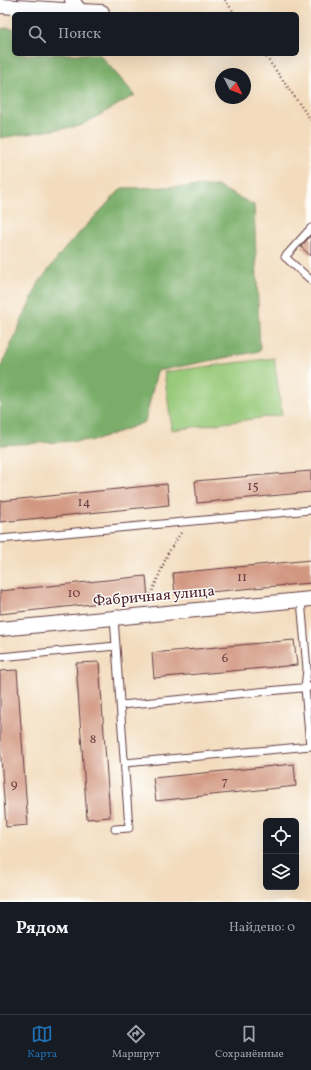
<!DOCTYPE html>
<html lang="ru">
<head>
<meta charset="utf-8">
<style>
	:root { --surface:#171b24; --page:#242831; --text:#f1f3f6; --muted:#9ea1a6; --line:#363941; --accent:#1f6fb2 }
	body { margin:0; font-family:Vollkorn,serif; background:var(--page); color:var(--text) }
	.controls { position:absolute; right:12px; bottom:12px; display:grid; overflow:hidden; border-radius:6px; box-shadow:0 4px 16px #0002 }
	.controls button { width:36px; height:36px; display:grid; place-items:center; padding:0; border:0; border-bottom:1px solid var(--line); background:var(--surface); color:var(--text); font:20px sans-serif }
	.compass { position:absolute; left:215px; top:68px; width:36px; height:36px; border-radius:50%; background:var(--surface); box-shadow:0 4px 16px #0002; rotate:132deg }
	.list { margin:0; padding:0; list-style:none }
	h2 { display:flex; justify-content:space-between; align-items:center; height:52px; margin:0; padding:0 16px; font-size:17px }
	h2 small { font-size:13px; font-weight:400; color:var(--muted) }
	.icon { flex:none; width:22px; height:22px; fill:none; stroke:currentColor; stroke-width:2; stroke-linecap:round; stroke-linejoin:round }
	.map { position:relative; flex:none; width:311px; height:902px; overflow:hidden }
	.search { position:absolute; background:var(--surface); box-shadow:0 4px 16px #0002; left:12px; right:12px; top:12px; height:44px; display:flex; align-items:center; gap:10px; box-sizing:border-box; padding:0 14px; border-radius:6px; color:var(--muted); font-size:15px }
	.sheet { height:112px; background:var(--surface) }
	nav { display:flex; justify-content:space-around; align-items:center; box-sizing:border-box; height:56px; border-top:1px solid var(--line); background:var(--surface); font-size:11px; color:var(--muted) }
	nav a { display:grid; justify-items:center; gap:2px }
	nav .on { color:var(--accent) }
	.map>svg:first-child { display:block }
	.green { fill:#97c979; stroke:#707452 }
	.forest { fill:#79ad69; stroke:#62664a }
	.building { fill:#d29781 }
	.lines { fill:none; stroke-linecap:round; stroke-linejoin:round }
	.lane-casing { stroke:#633b41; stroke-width:9 }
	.street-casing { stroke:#633b41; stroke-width:16 }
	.path { stroke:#633b41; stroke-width:2.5; stroke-dasharray:1 3; stroke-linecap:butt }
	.lane { stroke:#fff; stroke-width:7 }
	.street { stroke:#fff; stroke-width:14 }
	.labels { text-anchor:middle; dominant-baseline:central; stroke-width:3; stroke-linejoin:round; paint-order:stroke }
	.number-label { font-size:13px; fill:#6c3d40 }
	.street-label { font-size:15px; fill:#4a1f2b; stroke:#fdfcf7 }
</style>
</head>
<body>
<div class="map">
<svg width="311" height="902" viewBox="0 0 311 902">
	<rect width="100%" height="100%" fill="#fdfcf7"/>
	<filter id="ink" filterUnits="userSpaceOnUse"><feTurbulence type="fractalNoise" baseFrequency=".025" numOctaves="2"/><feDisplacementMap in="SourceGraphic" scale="8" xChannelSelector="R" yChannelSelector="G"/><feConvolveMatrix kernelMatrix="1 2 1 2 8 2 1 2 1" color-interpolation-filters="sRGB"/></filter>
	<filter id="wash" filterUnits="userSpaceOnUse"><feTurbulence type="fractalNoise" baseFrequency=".012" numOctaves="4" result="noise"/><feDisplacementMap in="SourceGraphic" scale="16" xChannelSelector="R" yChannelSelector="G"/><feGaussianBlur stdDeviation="0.9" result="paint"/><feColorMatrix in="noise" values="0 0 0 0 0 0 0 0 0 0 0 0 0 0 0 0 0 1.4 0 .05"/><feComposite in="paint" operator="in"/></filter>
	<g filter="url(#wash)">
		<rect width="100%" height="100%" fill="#f3dcbd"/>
		<!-- green -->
		<path class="green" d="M274,358L282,415L172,430L164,372Z"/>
		<!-- forest -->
		<path class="forest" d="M6,28L14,29V54H99L135,95L80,126L0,138V29Z
			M217,186L254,205L260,351L157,371L145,422L97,440L0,445V369L39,282L66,247L122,188Z"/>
		<g id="blocks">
			<!-- building -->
			<path class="building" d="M311,235V256L301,247Z
				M311,471V492L197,503L195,481Z
				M167,484L169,505L0,522V501Z
				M311,560V583L175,595L173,573Z
				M146,576L148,598L0,614V591Z
				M294,640L297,665L154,678L152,653Z
				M99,662L110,817L87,819L76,663Z
				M17,670L28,825L6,827L0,744V671Z
				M294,764L296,786L156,801L153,778Z"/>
		</g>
	</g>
	<g filter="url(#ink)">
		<use href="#blocks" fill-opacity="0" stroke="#633b41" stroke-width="1"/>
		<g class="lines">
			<defs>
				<path id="lane" d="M311,228L285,257L311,280
					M0,539L311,510
					M301,600L307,669L305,688L310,746
					M114,618L129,828L115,829
					M0,657L116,646
					M121,705L311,687
					M125,763L311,746"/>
				<path id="street" d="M72,0L80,11L102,12
					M0,6L80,11
					M0,629L311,599"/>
			</defs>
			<!-- lane casing -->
			<use href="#lane" class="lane-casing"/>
			<!-- street casing -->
			<use href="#street" class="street-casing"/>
			<!-- path -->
			<path class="path" d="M225,0L235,14
				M264,54L311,120
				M148,602L168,553L182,531"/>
			<!-- lane -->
			<use href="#lane" class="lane"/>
			<!-- street -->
			<use href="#street" class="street"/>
		</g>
	</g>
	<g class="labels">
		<!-- number labels -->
		<g class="number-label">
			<text x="253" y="487">15</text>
			<text x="84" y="503">14</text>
			<text x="242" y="578">11</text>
			<text x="74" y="594">10</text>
			<text x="225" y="659">6</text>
			<text x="93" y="740">8</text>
			<text x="225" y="782">7</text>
			<text x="14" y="785">9</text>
		</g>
		<!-- street labels -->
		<g class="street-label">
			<text transform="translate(154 597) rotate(-5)">Фабричная улица</text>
		</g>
	</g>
</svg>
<div class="controls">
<button><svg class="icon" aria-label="locate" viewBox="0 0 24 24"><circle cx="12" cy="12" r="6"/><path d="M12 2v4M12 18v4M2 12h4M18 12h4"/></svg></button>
<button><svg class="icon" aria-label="layers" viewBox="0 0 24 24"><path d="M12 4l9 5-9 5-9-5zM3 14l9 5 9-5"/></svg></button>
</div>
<svg class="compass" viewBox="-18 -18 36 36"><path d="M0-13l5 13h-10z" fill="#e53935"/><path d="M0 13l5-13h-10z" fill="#9ea1a6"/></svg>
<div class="search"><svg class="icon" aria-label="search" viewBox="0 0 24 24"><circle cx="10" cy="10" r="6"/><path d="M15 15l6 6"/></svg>Поиск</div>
</div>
<section class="sheet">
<h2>Рядом<small>Найдено: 0</small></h2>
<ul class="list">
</ul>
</section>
<nav>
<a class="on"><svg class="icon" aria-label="map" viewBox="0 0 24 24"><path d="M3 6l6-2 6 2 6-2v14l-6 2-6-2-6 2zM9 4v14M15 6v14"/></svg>Карта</a>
<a><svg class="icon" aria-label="directions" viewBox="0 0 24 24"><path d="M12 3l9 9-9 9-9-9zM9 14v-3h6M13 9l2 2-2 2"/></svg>Маршрут</a>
<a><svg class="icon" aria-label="saved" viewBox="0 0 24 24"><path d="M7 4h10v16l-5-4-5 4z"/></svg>Сохранённые</a>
</nav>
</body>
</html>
